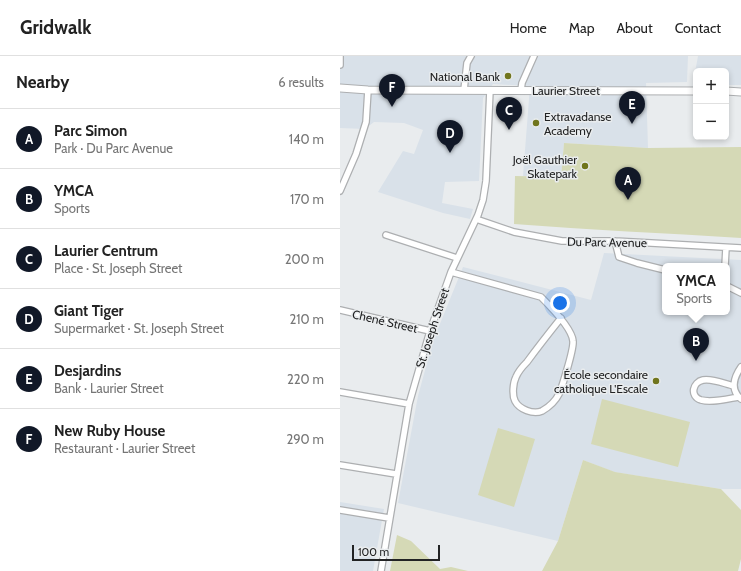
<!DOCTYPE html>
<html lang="en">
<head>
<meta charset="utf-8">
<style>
	:root { --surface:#fff; --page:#f2f2f2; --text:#222; --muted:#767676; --line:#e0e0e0; --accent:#111827 }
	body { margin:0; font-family:Cabin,sans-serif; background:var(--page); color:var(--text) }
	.controls { position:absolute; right:12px; top:12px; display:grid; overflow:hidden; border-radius:6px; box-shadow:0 2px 6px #0003 }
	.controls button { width:36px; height:36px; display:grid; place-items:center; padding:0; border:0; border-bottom:1px solid var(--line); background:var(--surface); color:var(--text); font:20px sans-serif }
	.scale { position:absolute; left:12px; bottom:10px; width:88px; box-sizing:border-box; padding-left:4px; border:2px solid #222324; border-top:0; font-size:11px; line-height:14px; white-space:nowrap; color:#222324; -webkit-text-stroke:3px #e9ecee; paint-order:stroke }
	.you { position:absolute; left:220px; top:247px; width:14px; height:14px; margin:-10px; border:3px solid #fff; border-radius:50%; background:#1a73e8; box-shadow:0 0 0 6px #1a73e833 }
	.badge { display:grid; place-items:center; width:26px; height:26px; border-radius:50%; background:var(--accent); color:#fff; font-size:13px; font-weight:700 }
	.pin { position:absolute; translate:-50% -33px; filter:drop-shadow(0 1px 2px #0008) }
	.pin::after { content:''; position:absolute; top:21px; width:14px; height:12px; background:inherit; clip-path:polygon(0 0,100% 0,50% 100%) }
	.popup { position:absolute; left:322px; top:207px; width:68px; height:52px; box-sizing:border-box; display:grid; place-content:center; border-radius:6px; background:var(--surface); filter:drop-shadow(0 1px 3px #0005); font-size:13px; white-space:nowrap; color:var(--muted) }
	.popup b { font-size:15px; color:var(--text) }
	.popup::after { content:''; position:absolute; left:50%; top:100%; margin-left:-8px; border:8px solid transparent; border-top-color:var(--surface) }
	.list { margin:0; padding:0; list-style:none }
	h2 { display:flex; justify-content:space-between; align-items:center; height:52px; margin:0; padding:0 16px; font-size:17px }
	h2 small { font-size:13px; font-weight:400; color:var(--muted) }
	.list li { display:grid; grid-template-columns:26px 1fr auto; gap:12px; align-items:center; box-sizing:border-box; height:60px; padding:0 16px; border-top:1px solid var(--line) }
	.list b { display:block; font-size:15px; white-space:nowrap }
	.list p { margin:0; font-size:13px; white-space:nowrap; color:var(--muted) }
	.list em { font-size:13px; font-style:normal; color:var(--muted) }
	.map { position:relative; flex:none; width:401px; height:515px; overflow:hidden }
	header { display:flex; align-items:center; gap:24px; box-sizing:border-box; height:56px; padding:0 20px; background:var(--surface); border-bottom:1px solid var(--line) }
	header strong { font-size:19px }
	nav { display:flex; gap:22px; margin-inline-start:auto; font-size:14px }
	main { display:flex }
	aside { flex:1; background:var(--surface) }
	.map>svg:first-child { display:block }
	.built { fill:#d9e1e9; fill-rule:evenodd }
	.green { fill:#d5d9b6 }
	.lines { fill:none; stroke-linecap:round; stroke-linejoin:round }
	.minor-casing { stroke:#adafb1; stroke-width:8 }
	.major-casing { stroke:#adafb1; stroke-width:9 }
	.minor { stroke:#fff; stroke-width:5.5 }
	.major { stroke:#fff; stroke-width:7 }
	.poi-dot { fill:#70751d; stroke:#e9ecee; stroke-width:1.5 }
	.labels { text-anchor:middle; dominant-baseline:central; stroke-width:3; stroke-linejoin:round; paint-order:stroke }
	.poi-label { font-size:12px; fill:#222324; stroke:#e9ecee; text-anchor:end }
	.street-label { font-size:12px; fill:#222324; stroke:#e9ecee }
</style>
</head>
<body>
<header>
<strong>Gridwalk</strong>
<nav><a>Home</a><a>Map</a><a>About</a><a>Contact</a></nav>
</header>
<main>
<aside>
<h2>Nearby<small>6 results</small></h2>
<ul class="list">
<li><span class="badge">A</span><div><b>Parc Simon</b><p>Park · Du Parc Avenue</p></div><em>140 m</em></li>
<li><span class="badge">B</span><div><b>YMCA</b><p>Sports</p></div><em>170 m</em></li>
<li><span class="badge">C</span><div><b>Laurier Centrum</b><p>Place · St. Joseph Street</p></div><em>200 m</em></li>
<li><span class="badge">D</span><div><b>Giant Tiger</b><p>Supermarket · St. Joseph Street</p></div><em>210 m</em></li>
<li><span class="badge">E</span><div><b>Desjardins</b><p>Bank · Laurier Street</p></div><em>220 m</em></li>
<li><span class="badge">F</span><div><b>New Ruby House</b><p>Restaurant · Laurier Street</p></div><em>290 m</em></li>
</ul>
</aside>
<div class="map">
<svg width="401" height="515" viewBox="0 0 401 515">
	<rect width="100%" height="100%" fill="#e9ecee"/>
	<!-- built -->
	<path class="built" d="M0,0H348L347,26L306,27L308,92L224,87L221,121L183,120L190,30L153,28L143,42L139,125L105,126L102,147L133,153L130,163L103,157L38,136L63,95L74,98L83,74L64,67L34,66L25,73L0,72Z
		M358,0H401V29H386V15H356V28H353Z
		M264,197L401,204V433H381L274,416L243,404L218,485L58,447L78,340L93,285L123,211L251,244ZM325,210H387V256H325Z
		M0,446L44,453L33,515H0Z"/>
	<!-- green -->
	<path class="green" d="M224,87L308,92L401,91V182C325,177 249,174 174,168L175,120L221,121Z
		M262,343L350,366L338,411L251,388Z
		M158,372L195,383L174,451L138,439Z
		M243,404L275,416L381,433L401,454V503L398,515H202L218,485Z
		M57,479L71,485L100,513L111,511L128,515H50Z"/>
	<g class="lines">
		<defs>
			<path id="minor" d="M0,9V0
				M124,34L127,7L131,0
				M181,34L182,27L194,0
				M0,135L16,98L26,66L28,34
				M136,163L174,176L222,185H275L401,192
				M46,179L117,202
				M275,185L279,201L297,207L325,214
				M385,210L386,192
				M111,216L201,241C210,250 232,273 233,285C234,293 222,331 219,338C215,346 209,351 202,355C193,359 179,353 175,345C172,339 173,327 176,321C178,316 183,310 187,306C198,291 209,277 221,262
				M387,230L401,237
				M0,254L90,275
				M401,311C394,321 390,334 401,343
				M394,330C385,328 372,322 363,324C353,326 349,340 361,344C372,347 387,343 398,341
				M0,336L69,348
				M0,409L56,418
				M0,454L49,462
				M41,515L69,348L90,275L111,216L138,159L143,144L146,125L150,34"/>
			<path id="major" d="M0,32L28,34L356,35
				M386,35L401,36"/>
		</defs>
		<!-- minor casing -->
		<use href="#minor" class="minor-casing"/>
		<!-- major casing -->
		<use href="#major" class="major-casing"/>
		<!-- minor -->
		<use href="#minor" class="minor"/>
		<!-- major -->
		<use href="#major" class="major"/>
	</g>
	<!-- markers -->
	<g class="poi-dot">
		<circle cx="168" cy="20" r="4"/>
		<circle cx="196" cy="67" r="4"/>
		<circle cx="245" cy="110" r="4"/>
		<circle cx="316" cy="325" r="4"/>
	</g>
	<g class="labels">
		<!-- poi labels -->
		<g class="poi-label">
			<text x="160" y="20">National Bank</text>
			<text x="204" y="60" text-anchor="start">Extravadanse<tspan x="204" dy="14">Academy</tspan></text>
			<text x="237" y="103">Joël Gauthier<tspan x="237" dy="14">Skatepark</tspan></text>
			<text x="308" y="318">École secondaire<tspan x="308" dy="14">catholique L'Escale</tspan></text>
		</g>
		<!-- street labels -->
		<g class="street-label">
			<text x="226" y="34">Laurier Street</text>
			<text transform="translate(267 186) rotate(1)">Du Parc Avenue</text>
			<text transform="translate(45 265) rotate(13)">Chené Street</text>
			<text transform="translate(92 272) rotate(-72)">St. Joseph Street</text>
		</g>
	</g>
</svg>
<div class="controls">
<button>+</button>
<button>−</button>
</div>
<div class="scale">100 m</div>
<div class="you"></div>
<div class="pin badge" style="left:288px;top:144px">A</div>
<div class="pin badge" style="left:356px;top:305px">B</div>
<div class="popup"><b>YMCA</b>Sports</div>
<div class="pin badge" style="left:169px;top:74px">C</div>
<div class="pin badge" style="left:110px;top:97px">D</div>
<div class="pin badge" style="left:292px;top:68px">E</div>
<div class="pin badge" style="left:52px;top:51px">F</div>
</div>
</main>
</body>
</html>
